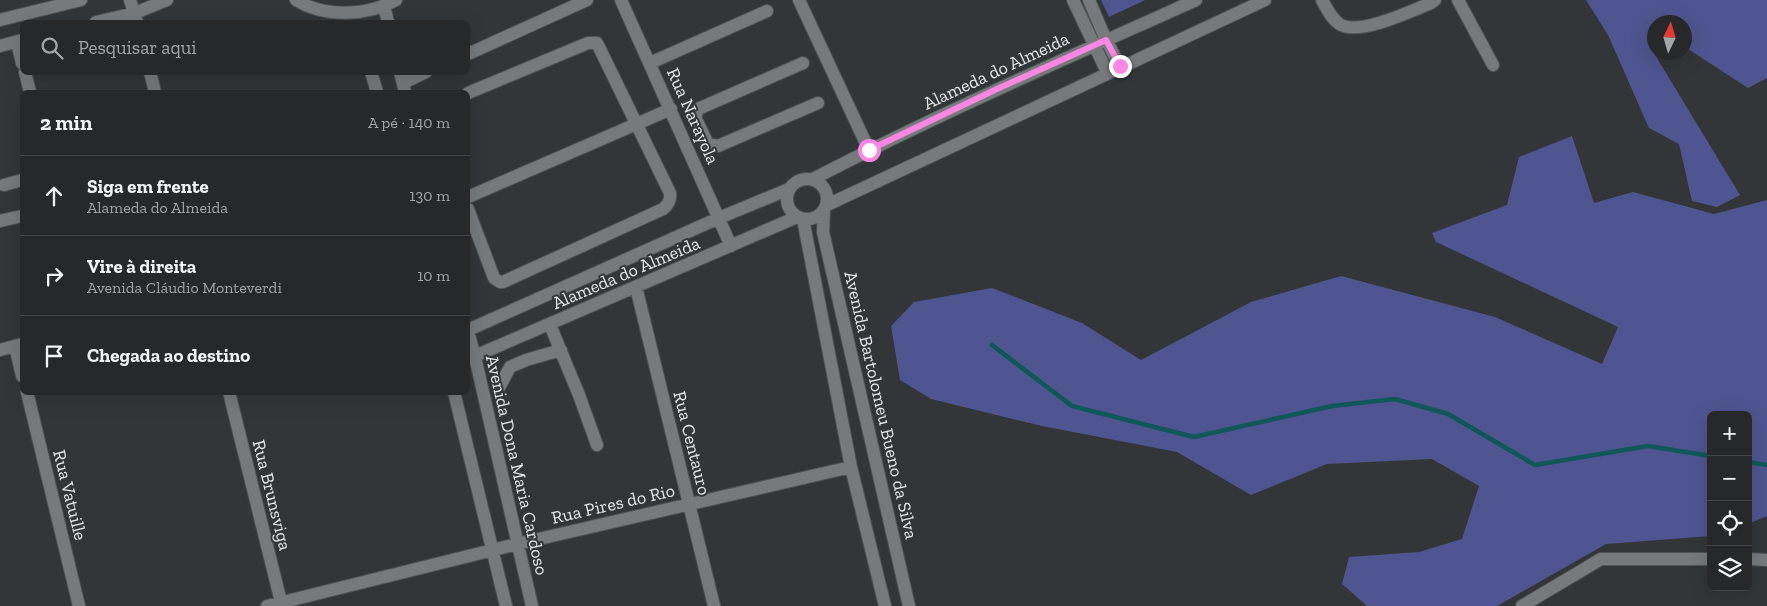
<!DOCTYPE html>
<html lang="pt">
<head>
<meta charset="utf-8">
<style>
	:root { --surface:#26282a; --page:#323436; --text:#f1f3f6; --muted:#a4a6a8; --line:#424447 }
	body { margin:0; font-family:"Zilla Slab",serif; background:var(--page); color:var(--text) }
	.controls { position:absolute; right:15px; bottom:15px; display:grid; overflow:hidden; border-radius:8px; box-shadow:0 5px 20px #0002 }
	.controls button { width:45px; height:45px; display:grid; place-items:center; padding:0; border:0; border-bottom:1px solid var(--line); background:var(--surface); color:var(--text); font:25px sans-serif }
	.compass { position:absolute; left:1647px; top:15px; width:45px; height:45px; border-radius:50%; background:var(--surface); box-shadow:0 5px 20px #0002; rotate:5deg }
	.stop { position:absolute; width:15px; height:15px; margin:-11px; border:4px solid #fc86e3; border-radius:50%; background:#fff }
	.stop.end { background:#fc86e3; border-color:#fff; box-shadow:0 1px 5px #0008 }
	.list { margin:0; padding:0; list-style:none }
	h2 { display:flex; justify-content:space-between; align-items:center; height:65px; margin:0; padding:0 20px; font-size:21px }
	h2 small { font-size:16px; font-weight:400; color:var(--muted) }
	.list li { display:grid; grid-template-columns:32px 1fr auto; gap:15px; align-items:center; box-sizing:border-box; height:80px; padding:0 20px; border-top:1px solid var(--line) }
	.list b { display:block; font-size:19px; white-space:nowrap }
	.list p { margin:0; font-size:16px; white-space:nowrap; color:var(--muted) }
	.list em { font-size:16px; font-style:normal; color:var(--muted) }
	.icon { flex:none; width:28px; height:28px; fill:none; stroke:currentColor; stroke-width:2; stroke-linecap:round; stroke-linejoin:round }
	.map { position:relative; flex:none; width:1767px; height:606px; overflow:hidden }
	.search { position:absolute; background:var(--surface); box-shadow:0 5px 20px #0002; left:20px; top:20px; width:450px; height:55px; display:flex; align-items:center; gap:12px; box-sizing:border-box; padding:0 18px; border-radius:8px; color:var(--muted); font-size:19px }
	.panel { position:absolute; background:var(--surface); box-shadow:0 5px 20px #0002; left:20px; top:90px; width:450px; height:305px; border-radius:8px }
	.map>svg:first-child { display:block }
	.green { fill:#4e5590 }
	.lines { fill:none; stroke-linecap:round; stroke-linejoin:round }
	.stream { stroke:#105759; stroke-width:4.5 }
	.minor-casing { stroke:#505254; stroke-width:14 }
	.minor { stroke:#777a7c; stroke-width:12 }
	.route { stroke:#fc86e3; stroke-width:6 }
	.labels { text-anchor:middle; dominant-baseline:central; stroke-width:4; stroke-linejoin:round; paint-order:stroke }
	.street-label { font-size:18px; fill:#e8e9eb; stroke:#333638 }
</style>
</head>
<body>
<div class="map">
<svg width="1767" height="606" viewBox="0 0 1767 606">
	<rect width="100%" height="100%" fill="#333638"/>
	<!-- green -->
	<path class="green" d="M1101,0H1145L1109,17Z
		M1586,0H1767V78L1748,88L1685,47L1684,22H1654V45L1652,50L1740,195L1717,207L1692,201L1679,144L1649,128L1608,35Z
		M1572,136L1594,203L1633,192L1714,214L1767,200V516L1748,524V415H1711V536L1606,544L1497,606H1367L1342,584L1349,557L1419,552L1462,539L1479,486L1432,459L1327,464L1251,495L1177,452L1042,426L931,399L900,380L891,326L914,302L992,288L1082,323L1141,360L1251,302L1341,276L1495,317L1602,364L1618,327L1436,242L1432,233L1507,205L1519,157Z"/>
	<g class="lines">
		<!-- stream -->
		<path class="stream" d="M992,345L1072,406L1194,437L1332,406L1395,399L1448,414L1535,465L1648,446L1711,456
			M1748,462L1767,465"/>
		<defs>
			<path id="minor" d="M130,0L137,22
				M296,0C325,18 367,16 396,0
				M621,0L731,246
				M799,0L869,150
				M1073,0L1107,72
				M1089,0L1103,33L1120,67
				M1322,0C1327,9 1332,20 1341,25C1361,35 1411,11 1431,3L1435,0
				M1458,0L1493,65
				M384,6L388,22
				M0,20L81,0
				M96,22L135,13L167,0
				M17,42L22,63
				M0,46L22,40
				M468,54L587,0
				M650,63L767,11
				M803,63L698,109L695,117L708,144L718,146L818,103
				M25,72L30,92
				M150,72L155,92
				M371,72L377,92
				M400,72L405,92
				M403,83L426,72
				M468,93L588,43H597L670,193C671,200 668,205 663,209L503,282H500L494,278L468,209
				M787 199a20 20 0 1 1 40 0a20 20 0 1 1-40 0Z
				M813,179C938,114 1067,58 1196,0
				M4,185L22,180
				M468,197L671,109
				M827,205L1265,0
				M824,211L823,232L909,606
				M803,219L851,467L885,606
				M0,221L22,216
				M636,287L714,606
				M550,325L579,395L597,445
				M468,330L719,218L789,189
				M468,331L475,357L532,606
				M15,346L22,376
				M0,350L22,344
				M468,359L797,217
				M500,386L510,367L526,360L561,350
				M27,392L79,606
				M229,392L282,606
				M454,392L506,606
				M1748,559L1767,560
				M267,606L517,544L851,467
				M1522,606L1601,559H1711"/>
		</defs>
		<!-- minor casing -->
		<use href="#minor" class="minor-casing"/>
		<!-- minor -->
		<use href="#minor" class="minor"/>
	</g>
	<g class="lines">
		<!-- route -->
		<path class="route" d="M869,150L997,89L1106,40L1120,66"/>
	</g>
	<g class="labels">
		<!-- street labels -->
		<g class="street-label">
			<text transform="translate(996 71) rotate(-25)">Alameda do Almeida</text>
			<text transform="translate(693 116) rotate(66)">Rua Narayola</text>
			<text transform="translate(626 273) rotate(-23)">Alameda do Almeida</text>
			<text transform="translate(881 405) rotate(77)">Avenida Bartolomeu Bueno da Silva</text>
			<text transform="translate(692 443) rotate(76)">Rua Centauro</text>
			<text transform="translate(517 465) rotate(77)">Avenida Dona Maria Cardoso</text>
			<text transform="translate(70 495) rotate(76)">Rua Vatuille</text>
			<text transform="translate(272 495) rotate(76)">Rua Brunsviga</text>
			<text transform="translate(613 504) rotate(-13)">Rua Pires do Rio</text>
		</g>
	</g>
</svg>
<div class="controls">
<button>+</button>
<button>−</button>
<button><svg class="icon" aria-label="locate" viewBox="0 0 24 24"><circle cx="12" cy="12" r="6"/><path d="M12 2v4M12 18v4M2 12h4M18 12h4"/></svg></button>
<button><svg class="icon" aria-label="layers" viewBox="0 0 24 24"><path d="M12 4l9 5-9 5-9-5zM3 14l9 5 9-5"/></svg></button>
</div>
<svg class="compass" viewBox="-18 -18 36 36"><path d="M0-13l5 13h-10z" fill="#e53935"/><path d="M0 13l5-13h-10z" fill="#a4a6a8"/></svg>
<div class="stop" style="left:869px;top:150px"></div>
<div class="stop end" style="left:1120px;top:66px"></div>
<div class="search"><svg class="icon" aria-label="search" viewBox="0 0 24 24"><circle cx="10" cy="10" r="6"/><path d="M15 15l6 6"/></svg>Pesquisar aqui</div>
<section class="panel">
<h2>2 min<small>A pé · 140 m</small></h2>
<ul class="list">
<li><svg class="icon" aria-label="ahead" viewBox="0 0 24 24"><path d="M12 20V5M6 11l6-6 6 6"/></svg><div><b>Siga em frente</b><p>Alameda do Almeida</p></div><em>130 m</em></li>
<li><svg class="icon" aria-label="right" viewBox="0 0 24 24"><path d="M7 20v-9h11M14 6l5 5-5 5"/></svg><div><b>Vire à direita</b><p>Avenida Cláudio Monteverdi</p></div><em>10 m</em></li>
<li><svg class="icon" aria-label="arrive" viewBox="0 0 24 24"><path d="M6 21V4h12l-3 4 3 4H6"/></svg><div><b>Chegada ao destino</b></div></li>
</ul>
</section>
</div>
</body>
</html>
